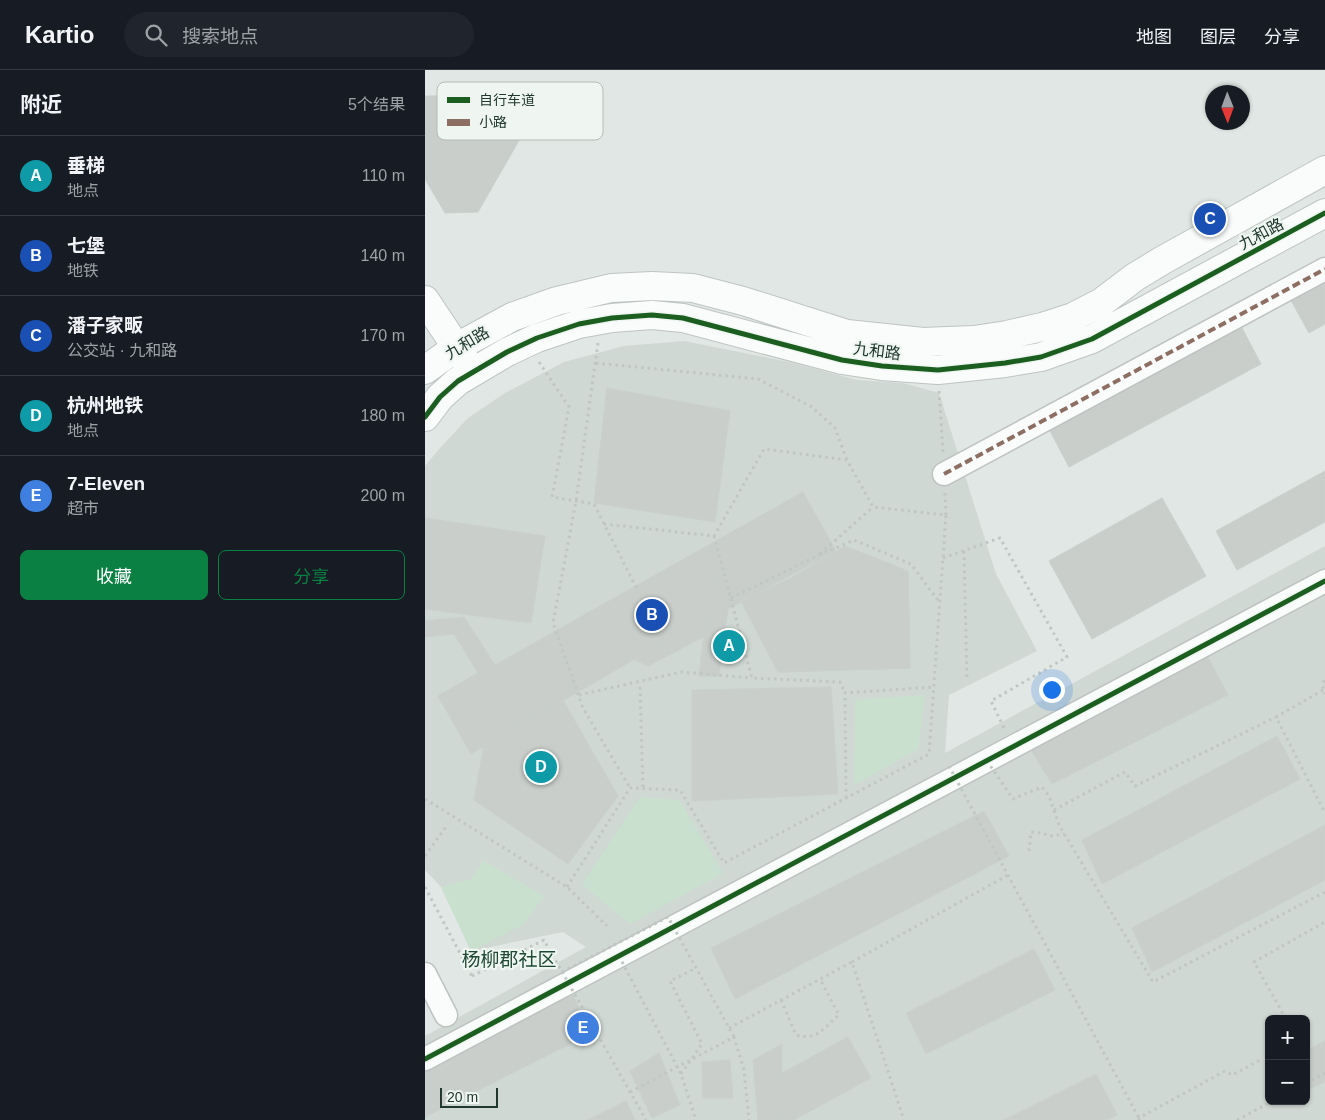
<!DOCTYPE html>
<html lang="zh">
<head>
<meta charset="utf-8">
<style>
	:root { --surface:#171b24; --page:#20242c; --text:#f1f3f6; --muted:#9ea1a6; --line:#363941; --accent:#0b8043 }
	body { margin:0; font-family:Arial,"Noto Sans SC",sans-serif; background:var(--page); color:var(--text) }
	.controls { position:absolute; right:15px; bottom:15px; display:grid; overflow:hidden; border-radius:8px; box-shadow:0 1px 4px #0004 }
	.controls button { width:45px; height:45px; display:grid; place-items:center; padding:0; border:0; border-bottom:1px solid var(--line); background:var(--surface); color:var(--text); font:25px sans-serif }
	.compass { position:absolute; left:780px; top:15px; width:45px; height:45px; border-radius:50%; background:var(--surface); box-shadow:0 1px 4px #0004; rotate:179deg }
	.scale { position:absolute; left:15px; bottom:12px; width:58px; box-sizing:border-box; padding-left:5px; border:2px solid #21382e; border-top:0; font-size:14px; line-height:18px; white-space:nowrap; color:#21382e; -webkit-text-stroke:4px #eff6f1; paint-order:stroke }
	.you { position:absolute; left:626px; top:619px; width:18px; height:18px; margin:-12px; border:4px solid #fff; border-radius:50%; background:#1a73e8; box-shadow:0 0 0 8px #1a73e833 }
	.badge { display:grid; place-items:center; width:32px; height:32px; border-radius:50%; background:var(--accent); color:#fff; font-size:16px; font-weight:700 }
	.pin { position:absolute; translate:-50% -50%; border:2px solid #fff; box-shadow:0 1px 5px #0006 }
	.list { margin:0; padding:0; list-style:none }
	h2 { display:flex; justify-content:space-between; align-items:center; height:65px; margin:0; padding:0 20px; font-size:21px }
	h2 small { font-size:16px; font-weight:400; color:var(--muted) }
	.list li { display:grid; grid-template-columns:32px 1fr auto; gap:15px; align-items:center; box-sizing:border-box; height:80px; padding:0 20px; border-top:1px solid var(--line) }
	.list b { display:block; font-size:19px; white-space:nowrap }
	.list p { margin:0; font-size:16px; white-space:nowrap; color:var(--muted) }
	.list em { font-size:16px; font-style:normal; color:var(--muted) }
	.actions { display:flex; gap:10px; padding:15px 20px }
	.actions a { flex:1; padding:11px 0; border:1px solid var(--accent); border-radius:8px; text-align:center; font-size:18px; color:var(--accent) }
	.actions .main { background:var(--accent); color:#fff }
	.icon { flex:none; width:28px; height:28px; fill:none; stroke:currentColor; stroke-width:2; stroke-linecap:round; stroke-linejoin:round }
	.map { position:relative; flex:none; width:900px; height:1050px; overflow:hidden }
	header { display:flex; align-items:center; gap:30px; box-sizing:border-box; height:70px; padding:0 25px; background:var(--surface); border-bottom:1px solid var(--line) }
	header strong { font-size:24px }
	nav { display:flex; gap:28px; margin-inline-start:auto; font-size:18px }
	.search { width:350px; height:45px; background:var(--page); display:flex; align-items:center; gap:12px; box-sizing:border-box; padding:0 18px; border-radius:28px; color:var(--muted); font-size:19px }
	main { display:flex }
	aside { flex:1; background:var(--surface) }
	.map>svg:first-child { display:block }
	.built { fill:#cfd8d3; fill-rule:evenodd }
	.green { fill:#cae0ce }
	.building { fill:#c9cecb; stroke:#cad0cd }
	.lines { fill:none; stroke-linecap:round; stroke-linejoin:round }
	.street-casing { stroke:#bec3c1; stroke-width:25 }
	.secondary-casing { stroke:#bec5c1; stroke-width:30 }
	.path { stroke:#c0c7c3; stroke-width:3; stroke-dasharray:2.5 4; stroke-linecap:butt }
	.street { stroke:#fafbfb; stroke-width:22 }
	.secondary { stroke:#fafbfb; stroke-width:28 }
	.path-bridge { stroke:#c0c7c3; stroke-width:3; stroke-dasharray:2.5 4; stroke-linecap:butt }
	.quiet { stroke:#8d6e63; stroke-width:4; stroke-dasharray:8 4; stroke-linecap:butt }
	.cycleway-casing { stroke:#eff6f1; stroke-width:8 }
	.cycleway { stroke:#1b5e20; stroke-width:5 }
	.labels { text-anchor:middle; dominant-baseline:central; stroke-width:4.5; stroke-linejoin:round; paint-order:stroke }
	.street-label { font-size:16px; fill:#21382e; stroke:#eff6f1 }
	.quarter-label { font-size:19px; fill:#1e4937; stroke:#eff6f1 }
	.key { fill:#eff6f1; stroke:#b1bdb6; stroke-width:1 }
	.key-label { font-size:14px; fill:#21382e }
</style>
</head>
<body>
<header>
<strong>Kartio</strong>
<div class="search"><svg class="icon" aria-label="search" viewBox="0 0 24 24"><circle cx="10" cy="10" r="6"/><path d="M15 15l6 6"/></svg>搜索地点</div>
<nav><a>地图</a><a>图层</a><a>分享</a></nav>
</header>
<main>
<aside>
<h2>附近<small>5个结果</small></h2>
<ul class="list">
<li><span class="badge" style="background:#0f9aa8">A</span><div><b>垂梯</b><p>地点</p></div><em>110 m</em></li>
<li><span class="badge" style="background:#1a4fb4">B</span><div><b>七堡</b><p>地铁</p></div><em>140 m</em></li>
<li><span class="badge" style="background:#1a4fb4">C</span><div><b>潘子家畈</b><p>公交站 · 九和路</p></div><em>170 m</em></li>
<li><span class="badge" style="background:#0f9aa8">D</span><div><b>杭州地铁</b><p>地点</p></div><em>180 m</em></li>
<li><span class="badge" style="background:#3f7fe0">E</span><div><b>7-Eleven</b><p>超市</p></div><em>200 m</em></li>
</ul>
<div class="actions"><a class="main">收藏</a><a>分享</a></div>
</aside>
<div class="map">
<svg width="900" height="1050" viewBox="0 0 900 1050">
	<rect width="100%" height="100%" fill="#e1e7e4"/>
	<!-- built -->
	<path class="built" d="M259,271L364,292L432,310L478,313L514,323L571,504L612,581L524,625L520,683L900,476V1050H0V966L161,877L138,862L46,881L16,817L0,800V396L15,378L43,348L80,323L139,292L199,276ZM844,949H881V1031H844Z"/>
	<!-- green -->
	<path class="green" d="M500,625L493,679L429,715L430,630Z
		M215,727L254,730L298,803L205,854L157,814Z
		M58,791L119,826L99,854L46,881L16,817L46,809Z"/>
	<!-- building -->
	<path class="building" d="M87,25L104,53L53,142L20,143L0,109V26Z
		M900,205V254L884,263L863,225Z
		M816,256L836,294L644,397L624,359Z
		M182,318L305,341L290,452L169,433Z
		M900,401V452L812,500L791,461Z
		M378,422L411,481L303,539L294,606H274L281,548L46,684L13,626L53,603L29,564L0,567V551L39,547L70,595Z
		M737,428L781,506L667,569L624,491Z
		M0,448L120,466L106,553L0,539Z
		M420,476L483,501L485,598L353,602L316,531L364,509Z
		M252,500L295,507L282,565L223,596L178,574L198,527Z
		M483,501L485,598L353,602L316,531L364,509Z
		M298,569L311,570L310,582L297,581Z
		M780,582L803,625L627,714L603,675Z
		M406,617L413,724L267,731V620Z
		M138,630L193,726L143,794L49,730L60,669Z
		M852,666L875,709L677,814L657,770Z
		M124,679L148,724L136,742L91,712L95,692Z
		M559,741L584,786L310,929L286,878Z
		M900,755V810L727,902L707,858Z
		M609,879L630,920L501,984L481,943Z
		M146,922L167,963L0,1047V995Z
		M423,967L446,1008L369,1050H351L333,1016Z
		M900,971V1011L881,1021V981Z
		M357,974L356,1050H333L328,990Z
		M234,983L255,1035L227,1048L205,1001Z
		M305,990L308,1028H278L277,992Z
		M671,1004L692,1045L682,1050H579Z
		M201,1031L210,1050H163Z"/>
	<g class="lines">
		<defs>
			<path id="street" d="M519,404L900,199
				M0,904L21,945
				M0,989L900,511"/>
			<path id="secondary" d="M0,230L42,293
				M0,300L32,277L87,247L132,231L186,218L227,216L268,218L318,231L422,264L498,272L549,270L582,265L617,257L648,247L677,232L710,207L738,190L900,100
				M0,347L15,327L33,311L82,282L112,268L154,254L187,248L227,245L258,248L417,290L457,296L513,300L580,293L616,287L667,269L900,143"/>
		</defs>
		<!-- street casing -->
		<use href="#street" class="street-casing"/>
		<!-- secondary casing -->
		<use href="#secondary" class="secondary-casing"/>
		<!-- path -->
		<path class="path" d="M173,273L151,431L128,553L158,638L205,718
			M114,292L144,337L127,427L169,434L212,519
			M171,293L333,309L387,337L410,358L422,390
			M514,321L518,382
			M520,423L521,445
			M289,466L327,608L415,612L420,623
			M539,481L542,611
			M395,484L448,437
			M518,488L575,468L642,587L566,631L580,660
			M306,528L392,486L429,470L486,494L515,533
			M900,611L898,612V620L900,624
			M215,617L218,718
			M154,625L256,602L327,608
			M421,728L420,623L509,617
			M0,729L142,817L182,856
			M629,740L700,702L710,716L851,647
			M604,781L606,762L617,763L625,766L639,764
			M0,786L23,754
			M0,817L47,906
			M142,817L205,718L255,720L299,793L504,684L521,445L448,437L422,390L339,379L289,466L179,454
			M427,892L583,805
			M356,930L371,965C393,971 398,958 414,945L395,909
			M861,949L829,892L900,852
			M304,958L427,892L479,1050
			M881,1013L900,1003"/>
		<!-- street -->
		<use href="#street" class="street"/>
		<!-- secondary -->
		<use href="#secondary" class="secondary"/>
		<!-- path-bridge -->
		<path class="path-bridge" d="M898,620L851,647L900,743
			M562,691L588,729L617,717L624,726L634,755L728,912L900,822
			M524,696L714,1048
			M194,886L256,1004L271,1050
			M137,902L243,847L309,967
			M47,906L119,870L221,1050
			M256,1004L277,974L245,911L271,898
			M205,1022L309,967L319,1000L324,1050
			M714,1050V1048L800,1001L807,1005L837,989
			M812,1050L848,1031"/>
		<!-- quiet -->
		<path class="quiet" d="M519,404L900,199"/>
		<defs>
			<path id="cycleway" d="M0,347L15,327L33,311L82,282L112,268L154,254L187,248L227,245L258,248L417,290L457,296L513,300L580,293L616,287L667,269L900,143
				M0,989L900,511"/>
		</defs>
		<!-- cycleway casing -->
		<use href="#cycleway" class="cycleway-casing"/>
		<!-- cycleway -->
		<use href="#cycleway" class="cycleway"/>
	</g>
	<g class="labels">
		<!-- street labels -->
		<g class="street-label">
			<text transform="translate(836 164) rotate(-28)">九和路</text>
			<text transform="translate(42 273) rotate(-31)">九和路</text>
			<text transform="translate(452 281) rotate(7)">九和路</text>
		</g>
		<!-- quarter labels -->
		<g class="quarter-label">
			<text x="84" y="889">杨柳郡社区</text>
		</g>
	</g>
	<!-- legend -->
	<rect x="12" y="12" width="166" height="58" rx="8" class="key"/>
	<rect x="22" y="27" width="23" height="6" fill="#1b5e20"/>
	<rect x="22" y="49" width="23" height="7" fill="#8d6e63"/>
	<g class="key-label">
		<text x="54" y="35">自行车道</text>
		<text x="54" y="57">小路</text>
	</g>
</svg>
<div class="controls">
<button>+</button>
<button>−</button>
</div>
<svg class="compass" viewBox="-18 -18 36 36"><path d="M0-13l5 13h-10z" fill="#e53935"/><path d="M0 13l5-13h-10z" fill="#9ea1a6"/></svg>
<div class="scale">20 m</div>
<div class="you"></div>
<div class="pin badge" style="left:304px;top:576px;background:#0f9aa8">A</div>
<div class="pin badge" style="left:227px;top:545px;background:#1a4fb4">B</div>
<div class="pin badge" style="left:785px;top:149px;background:#1a4fb4">C</div>
<div class="pin badge" style="left:116px;top:697px;background:#0f9aa8">D</div>
<div class="pin badge" style="left:158px;top:958px;background:#3f7fe0">E</div>
</div>
</main>
</body>
</html>
